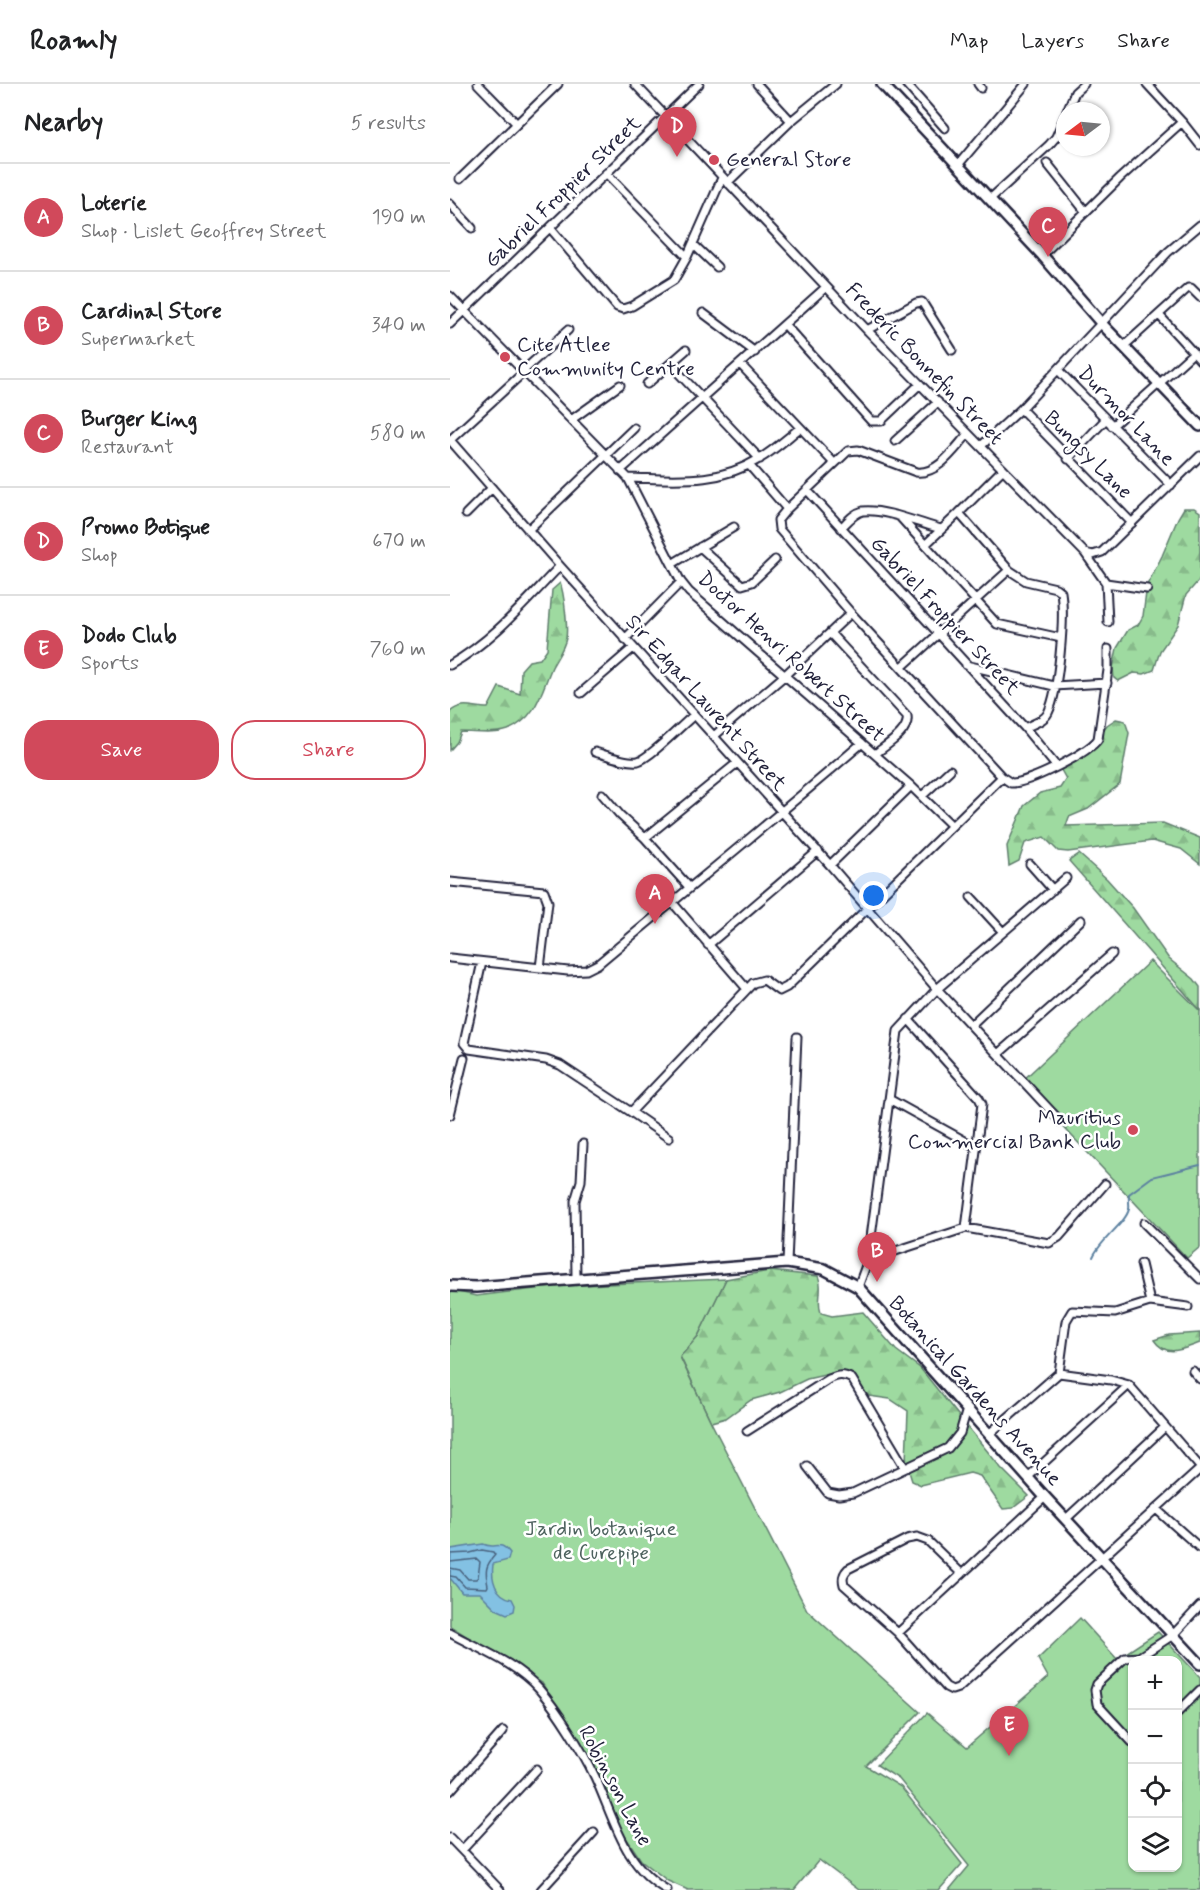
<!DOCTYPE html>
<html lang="en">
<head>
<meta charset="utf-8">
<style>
	:root { --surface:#fff; --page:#f2f2f2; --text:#202124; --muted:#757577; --line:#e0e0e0; --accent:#d1495b }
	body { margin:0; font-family:Mynerve,sans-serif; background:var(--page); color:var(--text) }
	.controls { position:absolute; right:18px; bottom:18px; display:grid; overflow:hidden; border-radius:12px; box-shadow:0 2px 4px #0004 }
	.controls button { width:54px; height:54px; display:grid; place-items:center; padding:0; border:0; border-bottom:2px solid var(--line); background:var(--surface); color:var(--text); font:30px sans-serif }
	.compass { position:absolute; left:606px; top:18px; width:54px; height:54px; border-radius:50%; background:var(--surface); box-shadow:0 2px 4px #0004; rotate:254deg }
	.you { position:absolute; left:424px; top:812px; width:21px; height:21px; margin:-15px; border:4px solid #fff; border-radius:50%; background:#1a73e8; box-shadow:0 0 0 9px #1a73e833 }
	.badge { display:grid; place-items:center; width:39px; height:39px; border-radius:50%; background:var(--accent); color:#fff; font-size:20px; font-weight:700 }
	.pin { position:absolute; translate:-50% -50px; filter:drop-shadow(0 2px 3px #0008) }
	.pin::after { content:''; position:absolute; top:32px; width:21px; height:18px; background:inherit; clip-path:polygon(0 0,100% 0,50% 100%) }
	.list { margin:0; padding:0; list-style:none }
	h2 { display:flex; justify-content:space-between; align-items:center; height:78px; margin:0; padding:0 24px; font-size:26px }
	h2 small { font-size:20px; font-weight:400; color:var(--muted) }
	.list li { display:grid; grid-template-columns:39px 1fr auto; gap:18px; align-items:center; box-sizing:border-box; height:108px; padding:0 24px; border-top:2px solid var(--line) }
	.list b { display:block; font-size:22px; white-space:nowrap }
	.list p { margin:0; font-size:20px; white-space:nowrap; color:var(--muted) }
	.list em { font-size:20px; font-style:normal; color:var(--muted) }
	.actions { display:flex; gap:12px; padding:18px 24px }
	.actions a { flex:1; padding:14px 0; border:2px solid var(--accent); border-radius:24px; text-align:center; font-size:21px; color:var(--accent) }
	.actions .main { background:var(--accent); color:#fff }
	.icon { flex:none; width:33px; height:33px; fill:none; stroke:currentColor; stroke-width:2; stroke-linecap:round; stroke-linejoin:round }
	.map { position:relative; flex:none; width:750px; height:1806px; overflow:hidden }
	header { display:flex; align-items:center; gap:36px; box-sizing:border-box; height:84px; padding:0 30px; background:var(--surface); border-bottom:2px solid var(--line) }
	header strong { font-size:28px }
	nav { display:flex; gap:33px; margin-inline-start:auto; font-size:21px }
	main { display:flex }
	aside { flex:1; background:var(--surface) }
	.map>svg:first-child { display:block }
	.forest { fill:url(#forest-firs); stroke:#607e6e; stroke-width:1.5 }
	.park { fill:#9edaa0; stroke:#607e6e; stroke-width:1.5; fill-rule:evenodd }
	.water { fill:#83c1e3; stroke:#5c81a0; stroke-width:1.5 }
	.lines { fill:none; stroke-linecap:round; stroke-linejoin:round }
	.shore { stroke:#49627e; stroke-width:1.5 }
	.stream { stroke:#5c81a0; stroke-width:2 }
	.street-casing { stroke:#22223b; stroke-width:11 }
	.secondary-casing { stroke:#22223b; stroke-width:14 }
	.street { stroke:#fff; stroke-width:7 }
	.secondary { stroke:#fff; stroke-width:9 }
	.poi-dot { fill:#d1495b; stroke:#fff; stroke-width:2 }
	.labels { text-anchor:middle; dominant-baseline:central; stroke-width:5; stroke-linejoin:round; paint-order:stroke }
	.poi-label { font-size:21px; fill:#22223b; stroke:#fff; text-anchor:start }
	.street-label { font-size:21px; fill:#22223b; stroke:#fff }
	.park-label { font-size:21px; fill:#4d625e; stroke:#fff }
</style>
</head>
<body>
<header>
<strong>Roamly</strong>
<nav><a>Map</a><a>Layers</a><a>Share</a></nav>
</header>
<main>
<aside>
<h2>Nearby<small>5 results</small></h2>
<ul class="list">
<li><span class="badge">A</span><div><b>Loterie</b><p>Shop · Lislet Geoffrey Street</p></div><em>190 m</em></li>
<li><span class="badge">B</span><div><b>Cardinal Store</b><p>Supermarket</p></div><em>340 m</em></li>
<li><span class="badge">C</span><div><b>Burger King</b><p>Restaurant</p></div><em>580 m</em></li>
<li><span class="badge">D</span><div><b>Promo Botique</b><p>Shop</p></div><em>670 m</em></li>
<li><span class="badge">E</span><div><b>Dodo Club</b><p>Sports</p></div><em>760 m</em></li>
</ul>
<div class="actions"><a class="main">Save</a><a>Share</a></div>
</aside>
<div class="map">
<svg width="750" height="1806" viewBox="0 0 750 1806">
	<defs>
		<pattern id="forest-firs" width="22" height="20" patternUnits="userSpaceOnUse" patternTransform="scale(1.5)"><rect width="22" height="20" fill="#9edaa0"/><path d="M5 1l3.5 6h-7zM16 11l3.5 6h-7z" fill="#88bb8b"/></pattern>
	</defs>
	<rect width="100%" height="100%" fill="#fff"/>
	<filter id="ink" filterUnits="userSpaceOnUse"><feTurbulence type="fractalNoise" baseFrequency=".0167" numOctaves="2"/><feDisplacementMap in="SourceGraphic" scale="12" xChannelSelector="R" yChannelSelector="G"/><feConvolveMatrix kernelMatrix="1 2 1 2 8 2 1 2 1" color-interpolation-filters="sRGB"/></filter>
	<g filter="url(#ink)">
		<!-- forest -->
		<path class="forest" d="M734,424H744L750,428V495L736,511L728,541L710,567L704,586L694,590L684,589L668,597L664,594L663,584L667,564L678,546L688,541L693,532L697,501L712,472L728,434Z
			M110,499C114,508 118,544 116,554C114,565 107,573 102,583C91,608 87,634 58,646C44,651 26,648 11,648L7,658L0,666V628C13,617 22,624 38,624L49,603L70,610L71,586L79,577L90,575L97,565L102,506Z
			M666,635L675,637L679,649L670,700L638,725L619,733L616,742L713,739L750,754V780L731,765L702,757L618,768L608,767L594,753L575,759L569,777L559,782L557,762L574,722L590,709L610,704L616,695L611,686L643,659L657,641Z
			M629,770L657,795L683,824L719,875L744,895L750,903V926L619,777Z
			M319,1187L368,1192C374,1205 366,1216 371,1229L382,1232L413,1228L446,1266L470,1284L551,1384L579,1412L563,1424L553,1425L530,1392L520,1389L471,1401L462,1397L456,1378L458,1327L440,1315L419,1312L398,1290L388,1288L357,1295L330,1308L301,1316L276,1334L261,1338L230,1272L248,1252L276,1195Z
			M750,1249V1259C733,1265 716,1274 704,1256L719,1251Z"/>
		<!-- park -->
		<path class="park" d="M700,877L750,927V1163L737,1174L571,998Z
			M276,1195L248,1252L230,1273L261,1338L357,1526L470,1628L416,1682L451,1703L512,1780L489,1806H409L369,1776L344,1806H238L218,1797L191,1776L171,1746L144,1685L92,1599L0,1542V1206L26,1212L110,1202Z
			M630,1534L667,1575L708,1548L750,1593V1806H499L519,1782L449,1695L427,1681L477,1629L517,1663L598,1593L588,1575ZM682,1576H728V1784H682Z"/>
		<!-- water -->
		<path class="water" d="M33,1460C46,1466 49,1455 60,1469L58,1476L43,1480C41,1495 45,1512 62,1515L65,1521L64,1527L57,1530L46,1525L30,1509H12L0,1494L1,1465Z"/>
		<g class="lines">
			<!-- shore -->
			<path class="shore" d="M0,1470L20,1469L32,1466L43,1468L45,1471C35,1482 35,1487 38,1502L37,1504L15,1503L6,1493L0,1492
				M0,1478L27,1475L30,1478L28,1493L26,1495H18L10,1486L0,1484"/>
			<!-- stream -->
			<path class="stream" d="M643,1173C650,1156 676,1139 679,1125C680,1121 678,1115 679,1110L702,1093L750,1081"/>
			<defs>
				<path id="street" d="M28,0L67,40
					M185,0L417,246L635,469L643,471L652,468L750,372
					M307,0L341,37
					M456,0L495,44
					M528,0L531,4
					M697,0L732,38L750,61
					M617,27L625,8L634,0
					M597,79L636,128
					M508,81L576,0
					M156,89L237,173
					M10,95L108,0
					M277,99L341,37L386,0
					M540,115L599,61L606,53L615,32
					M0,120L22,144
					M101,145L167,223L173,225L182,222L224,196L237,173L272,94
					M243,160L267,183
					M592,171L670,94L732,38
					M0,212L178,394L231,498L239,508L461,702L501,741
					M253,229L305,268
					M709,231L750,276
					M0,240L249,0
					M335,241L421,337H431L470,300
					M417,246L466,219L472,218L502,266
					M674,262L738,204H741L750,213
					M220,280L310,375
					M290,280L384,379
					M608,286L721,401
					M73,287L118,246
					M197,300L236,266
					M571,325L682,439
					M121,336L170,301
					M662,342L743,269
					M518,350C505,364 488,391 466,388L408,366L398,367L337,425L328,436L329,445L401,529L552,693L561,699C577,700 639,669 648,655L658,586V565
					M0,356L110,482L380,781L487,905L611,1038
					M0,356L74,288
					M445,357L488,318
					M531,362L571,325L718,168L750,141
					M618,375L656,335
					M299,381L337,425
					M170,387L376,203
					M178,394C225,395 267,401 309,375C323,367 336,355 350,344
					M357,406L575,644L606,682
					M509,429L559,486L576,497L606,504L611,508C615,534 609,606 598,629C594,637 582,640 575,644
					M16,430L42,404
					M450,433L547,540L611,554
					M391,444C397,438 404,429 413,427C432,424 472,440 491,445
					M78,446L184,344
					M476,460L509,429L553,385
					M250,463L292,501L302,498L325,476
					M635,469L656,499L697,505
					M222,480L284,443
					M656,499L658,538
					M380,549L457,632C460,648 436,661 425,670
					M175,555L231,498
					M0,581C44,556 75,518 110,482
					M516,581L604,602L657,599
					M452,583L559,486
					M131,609L183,564
					M264,652L334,592L401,529
					M145,668C156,671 177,679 188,677C200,674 233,640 244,631
					M152,710L170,731L195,754L239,803
					M472,712L500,686
					M195,754L287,679
					M580,780L603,806
					M380,781L461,702
					M0,798L94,807L98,818L90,884
					M521,813L553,848
					M222,818L297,905
					M258,861L368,767
					M0,874L118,887L136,886L148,880C236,806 325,735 412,659
					M32,878L14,959L19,965L96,976L110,981L181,1028L303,899L314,896L329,907L337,903L552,693
					M458,935L529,1014L532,1020L516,1144
					M521,941L631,836
					M548,970L662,870
					M439,1015L526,1063
					M181,1028L219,1054
					M0,1031L14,974
					M694,1139L750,1195
					M418,1176L516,1144L599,1159L609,1153L655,1100
					M337,1179L347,953
					M691,1180L700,1218
					M126,1194L125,1117L131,1097L133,1060
					M408,1203L418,1176L448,947L487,905L616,794
					M743,1287L750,1295
					M609,1289L616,1237L622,1227L665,1229L700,1218L738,1223
					M297,1347L379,1295C388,1291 393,1290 402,1295L455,1384
					M539,1350L609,1289L661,1296L679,1301L750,1383
					M357,1382L378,1409L389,1411L403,1409L498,1364L510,1349L517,1325
					M578,1393L679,1301
					M706,1425L750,1464
					M617,1434L715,1343
					M512,1490L478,1457L467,1453L457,1455L398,1485C393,1490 392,1494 394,1501L448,1549L496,1603L502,1606L508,1604L750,1385
					M0,1549C29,1565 66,1579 89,1605C108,1627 132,1666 145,1693C164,1734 174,1783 217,1806
					M448,1549L595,1413
					M728,1628L750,1606
					M682,1658L647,1620L645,1606L647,1600L675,1574L689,1573L723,1551L750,1522
					M0,1707L53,1647
					M0,1754L50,1806
					M12,1766L87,1685
					M91,1806L144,1748"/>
				<path id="secondary" d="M432,0L592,171L652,240L750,342
					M0,1202L26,1203L337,1179L374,1185L408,1203L595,1413L750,1580"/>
			</defs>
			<!-- street casing -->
			<use href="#street" class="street-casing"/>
			<!-- secondary casing -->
			<use href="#secondary" class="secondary-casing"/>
			<!-- street -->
			<use href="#street" class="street"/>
			<!-- secondary -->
			<use href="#secondary" class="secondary"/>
		</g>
	</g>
	<!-- markers -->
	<g class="poi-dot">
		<circle cx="264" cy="76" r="6"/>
		<circle cx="55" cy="273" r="6"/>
		<circle cx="683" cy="1046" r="6"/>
	</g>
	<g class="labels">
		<!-- poi labels -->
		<g class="poi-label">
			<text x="276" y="76">General Store</text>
			<text x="67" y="261">Cite Atlee<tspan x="67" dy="24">Community Centre</tspan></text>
			<text x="671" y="1034" text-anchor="end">Mauritius<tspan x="671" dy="24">Commercial Bank Club</tspan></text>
		</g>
		<!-- street labels -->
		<g class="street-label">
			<text transform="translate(113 108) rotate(-44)">Gabriel Froppier Street</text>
			<text transform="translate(474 280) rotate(46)">Frederic Bonnefin Street</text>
			<text transform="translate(676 332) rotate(46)">Durmor Lane</text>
			<text transform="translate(638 371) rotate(45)">Bungsy Lane</text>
			<text transform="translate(495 532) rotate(47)">Gabriel Froppier Street</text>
			<text transform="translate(341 573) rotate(42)">Doctor Henri Robert Street</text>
			<text transform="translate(256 619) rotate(48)">Sir Edgar Laurent Street</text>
			<text transform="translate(525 1307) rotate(48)">Botanical Gardens Avenue</text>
			<text transform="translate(165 1702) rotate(62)">Robinson Lane</text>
		</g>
		<!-- park labels -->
		<g class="park-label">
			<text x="151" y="1445">Jardin botanique<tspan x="151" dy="24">de Curepipe</tspan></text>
		</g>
	</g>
</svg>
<div class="controls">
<button>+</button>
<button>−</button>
<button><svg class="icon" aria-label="locate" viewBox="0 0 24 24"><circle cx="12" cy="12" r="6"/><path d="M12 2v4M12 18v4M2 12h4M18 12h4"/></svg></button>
<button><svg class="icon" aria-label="layers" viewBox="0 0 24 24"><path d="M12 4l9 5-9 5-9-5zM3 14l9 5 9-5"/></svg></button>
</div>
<svg class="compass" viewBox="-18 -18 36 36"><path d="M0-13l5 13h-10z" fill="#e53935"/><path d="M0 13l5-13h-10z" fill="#757577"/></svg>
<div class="you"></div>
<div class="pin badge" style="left:205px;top:840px">A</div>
<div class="pin badge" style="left:427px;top:1198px">B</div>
<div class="pin badge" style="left:598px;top:173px">C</div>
<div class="pin badge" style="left:227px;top:73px">D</div>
<div class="pin badge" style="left:559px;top:1672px">E</div>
</div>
</main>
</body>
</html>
